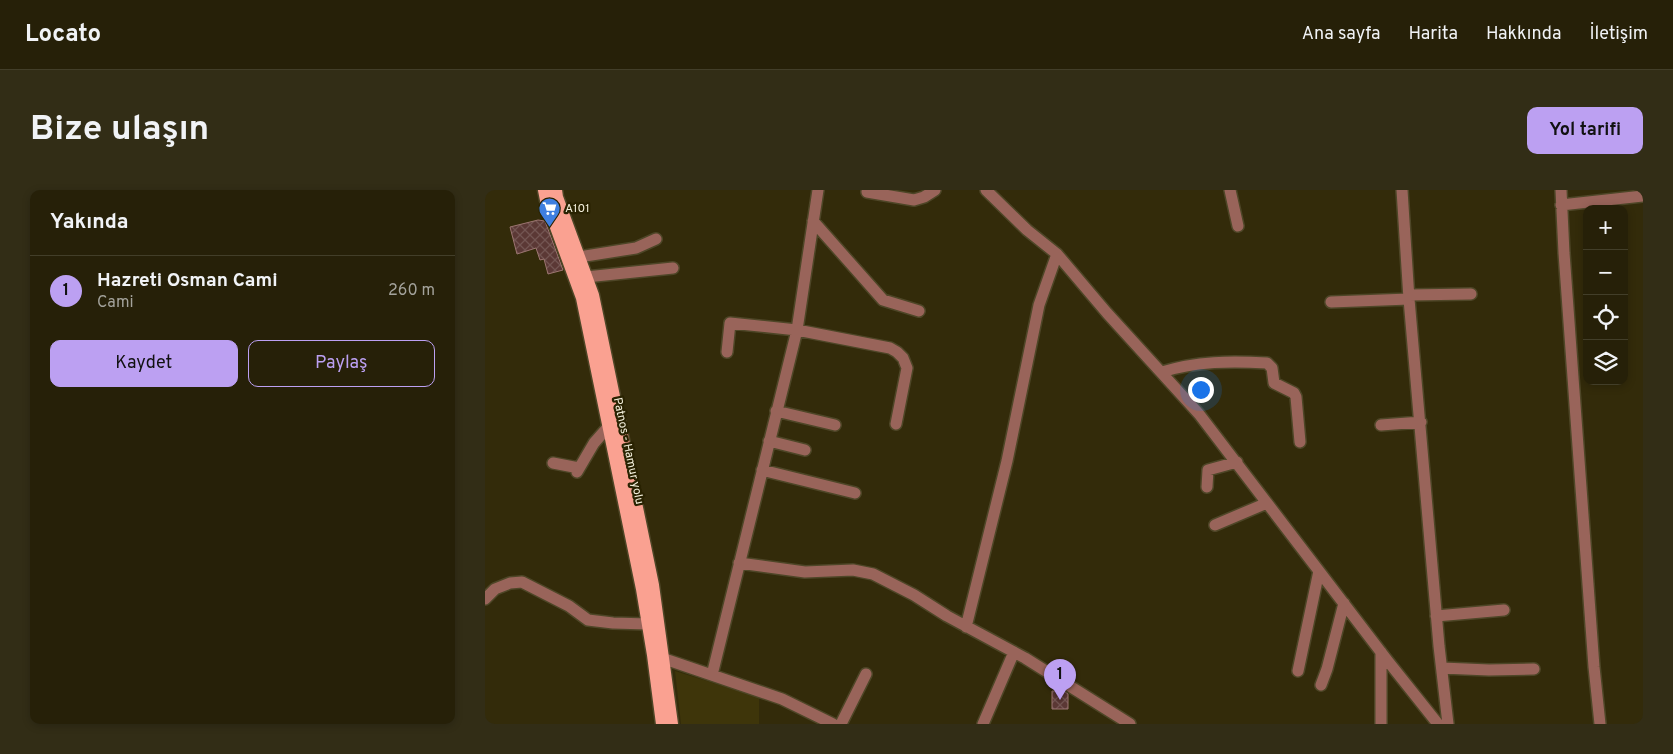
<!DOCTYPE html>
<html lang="tr">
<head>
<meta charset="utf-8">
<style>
	:root { --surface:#262008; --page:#322d16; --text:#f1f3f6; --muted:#a4a39c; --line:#423e29; --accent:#bca0f2 }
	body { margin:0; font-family:Overpass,sans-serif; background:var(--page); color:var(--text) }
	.controls { position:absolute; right:15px; top:15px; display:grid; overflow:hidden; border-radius:10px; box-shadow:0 2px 8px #0003 }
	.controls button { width:45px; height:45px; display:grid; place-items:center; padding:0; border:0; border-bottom:1px solid var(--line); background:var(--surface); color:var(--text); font:25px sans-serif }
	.you { position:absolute; left:715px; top:199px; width:18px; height:18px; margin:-12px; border:4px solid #fff; border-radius:50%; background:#1a73e8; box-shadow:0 0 0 8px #1a73e833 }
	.badge { display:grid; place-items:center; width:32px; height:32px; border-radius:50%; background:var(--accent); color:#111; font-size:16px; font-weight:700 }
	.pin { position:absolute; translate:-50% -41px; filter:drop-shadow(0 1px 2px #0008) }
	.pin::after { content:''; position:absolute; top:26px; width:18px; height:15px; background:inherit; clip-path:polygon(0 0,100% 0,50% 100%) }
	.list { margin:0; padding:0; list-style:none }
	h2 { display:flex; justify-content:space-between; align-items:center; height:65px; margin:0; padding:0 20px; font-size:21px }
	h2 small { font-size:16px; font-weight:400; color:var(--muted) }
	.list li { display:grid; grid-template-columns:32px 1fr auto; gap:15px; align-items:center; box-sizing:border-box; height:70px; padding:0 20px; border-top:1px solid var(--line) }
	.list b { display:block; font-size:19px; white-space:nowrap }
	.list p { margin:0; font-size:16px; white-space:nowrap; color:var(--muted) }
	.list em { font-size:16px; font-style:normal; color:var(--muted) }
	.actions { display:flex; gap:10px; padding:15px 20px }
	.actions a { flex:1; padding:11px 0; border:1px solid var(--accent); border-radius:10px; text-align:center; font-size:18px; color:var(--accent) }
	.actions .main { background:var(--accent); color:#111 }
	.icon { flex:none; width:28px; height:28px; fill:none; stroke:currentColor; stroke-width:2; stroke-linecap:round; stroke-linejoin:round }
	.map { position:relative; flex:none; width:1158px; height:534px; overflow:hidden; border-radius:10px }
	header { display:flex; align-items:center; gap:30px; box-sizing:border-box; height:70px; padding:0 25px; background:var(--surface); border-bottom:1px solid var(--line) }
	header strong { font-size:24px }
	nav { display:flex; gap:28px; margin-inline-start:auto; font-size:18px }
	.intro { display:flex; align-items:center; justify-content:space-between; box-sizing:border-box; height:120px; padding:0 30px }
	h1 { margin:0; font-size:35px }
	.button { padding:12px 22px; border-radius:10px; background:var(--accent); color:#111; font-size:18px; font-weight:700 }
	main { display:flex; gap:30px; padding:0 30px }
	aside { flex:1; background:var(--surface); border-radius:10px; box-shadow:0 2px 8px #0003 }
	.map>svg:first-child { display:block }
	.built { fill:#3e350a }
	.building { fill:url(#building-cross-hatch); stroke:#9c7571 }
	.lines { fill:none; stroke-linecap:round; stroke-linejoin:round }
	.minor-casing { stroke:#4e4627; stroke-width:14 }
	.major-casing { stroke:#4e4627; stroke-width:15 }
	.minor { stroke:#99645a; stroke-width:11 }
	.major { stroke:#faa191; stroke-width:12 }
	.labels { text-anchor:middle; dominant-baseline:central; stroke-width:4.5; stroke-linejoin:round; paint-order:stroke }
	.poi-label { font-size:12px; fill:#f3efdc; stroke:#292201; text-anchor:start }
	.street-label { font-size:12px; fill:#f3efdc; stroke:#292201 }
</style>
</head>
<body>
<header>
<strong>Locato</strong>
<nav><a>Ana sayfa</a><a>Harita</a><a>Hakkında</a><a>İletişim</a></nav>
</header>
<div class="intro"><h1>Bize ulaşın</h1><a class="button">Yol tarifi</a></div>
<main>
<aside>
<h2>Yakında<small></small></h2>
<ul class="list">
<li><span class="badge">1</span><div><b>Hazreti Osman Cami</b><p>Cami</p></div><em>260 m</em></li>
</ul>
<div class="actions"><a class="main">Kaydet</a><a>Paylaş</a></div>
</aside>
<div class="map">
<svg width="1158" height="534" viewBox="0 0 1158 534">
	<defs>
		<pattern id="building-cross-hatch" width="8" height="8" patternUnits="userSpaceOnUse" patternTransform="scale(1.25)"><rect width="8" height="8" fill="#5b3835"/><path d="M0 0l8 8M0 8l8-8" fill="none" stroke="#735552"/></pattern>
	</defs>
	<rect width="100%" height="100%" fill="#332b0a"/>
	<!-- built -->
	<path class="built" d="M190,481L274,507V534H196Z"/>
	<!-- building -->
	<path class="building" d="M53,30L60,31L78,80L63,84L59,69L55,70L51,58L32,64L25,37Z
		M567,501H579L583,504V519H567Z"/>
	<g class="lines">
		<defs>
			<path id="minor" d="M501,0L542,40L572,64L622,123L714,224L902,470L953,534
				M745,0L753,36
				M917,0L924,109L954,456L963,534
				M1076,0L1079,63L1109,477L1115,534
				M382,2L429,10L439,7L450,0
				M1076,15L1158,6
				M328,31L398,110L434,121
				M94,67L151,58L171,49
				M101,87L188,78
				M924,105L986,104
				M846,112L924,109
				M242,162L245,133L312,140L405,158L412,162L418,168L422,178L411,234
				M677,182C712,171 746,171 782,173L787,178L789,193L809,203L811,207L815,252
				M291,221L350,235
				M896,235L936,232
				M284,251L320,260
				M68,273L94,278
				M277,280L370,303
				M92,282L109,253L124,236
				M722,297L723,280L752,272
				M730,335L782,313
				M254,373L320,382L368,380L388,384L429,405L462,426L540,468L645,534
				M0,409L10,399L25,393L37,392L84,416L103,430L128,433L163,434
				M951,426L1019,420
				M481,437L522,271L554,115L572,64
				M896,462V534
				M171,466L297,509L348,534
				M957,478L1004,480L1049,479
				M813,481L834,381
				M227,485L312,140L333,0
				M836,495L842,479L859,413
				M356,534L381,484
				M498,534L529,462"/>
			<path id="major" d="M59,0L61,10L97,108L157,399L168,465L177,534
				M71,0L72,7L108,105L168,395L187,534"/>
		</defs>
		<!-- minor casing -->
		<use href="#minor" class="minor-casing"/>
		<!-- major casing -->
		<use href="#major" class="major-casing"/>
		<!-- minor -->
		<use href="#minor" class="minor"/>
		<!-- major -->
		<use href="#major" class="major"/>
	</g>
	<!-- icons -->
	<defs>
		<symbol id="supermarket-pin" viewBox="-11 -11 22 30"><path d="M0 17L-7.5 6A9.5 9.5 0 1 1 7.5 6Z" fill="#3f7fe0" stroke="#292201"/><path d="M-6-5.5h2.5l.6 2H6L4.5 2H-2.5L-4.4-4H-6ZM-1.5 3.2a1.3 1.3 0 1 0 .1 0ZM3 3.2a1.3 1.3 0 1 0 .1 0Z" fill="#fff"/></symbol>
	</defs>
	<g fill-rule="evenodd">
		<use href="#supermarket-pin" x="52" y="6" width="25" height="34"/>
	</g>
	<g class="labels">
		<!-- poi labels -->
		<g class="poi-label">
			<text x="80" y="19">A101</text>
		</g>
		<!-- street labels -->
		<g class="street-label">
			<text transform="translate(143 261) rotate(78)">Patnos - Hamur yolu</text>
		</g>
	</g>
</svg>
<div class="controls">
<button>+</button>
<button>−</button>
<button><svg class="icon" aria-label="locate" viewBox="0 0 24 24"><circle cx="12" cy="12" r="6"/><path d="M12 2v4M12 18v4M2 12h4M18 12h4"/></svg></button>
<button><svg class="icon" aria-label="layers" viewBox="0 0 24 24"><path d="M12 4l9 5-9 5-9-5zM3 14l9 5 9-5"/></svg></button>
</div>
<div class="you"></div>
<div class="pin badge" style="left:575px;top:510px">1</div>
</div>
</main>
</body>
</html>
